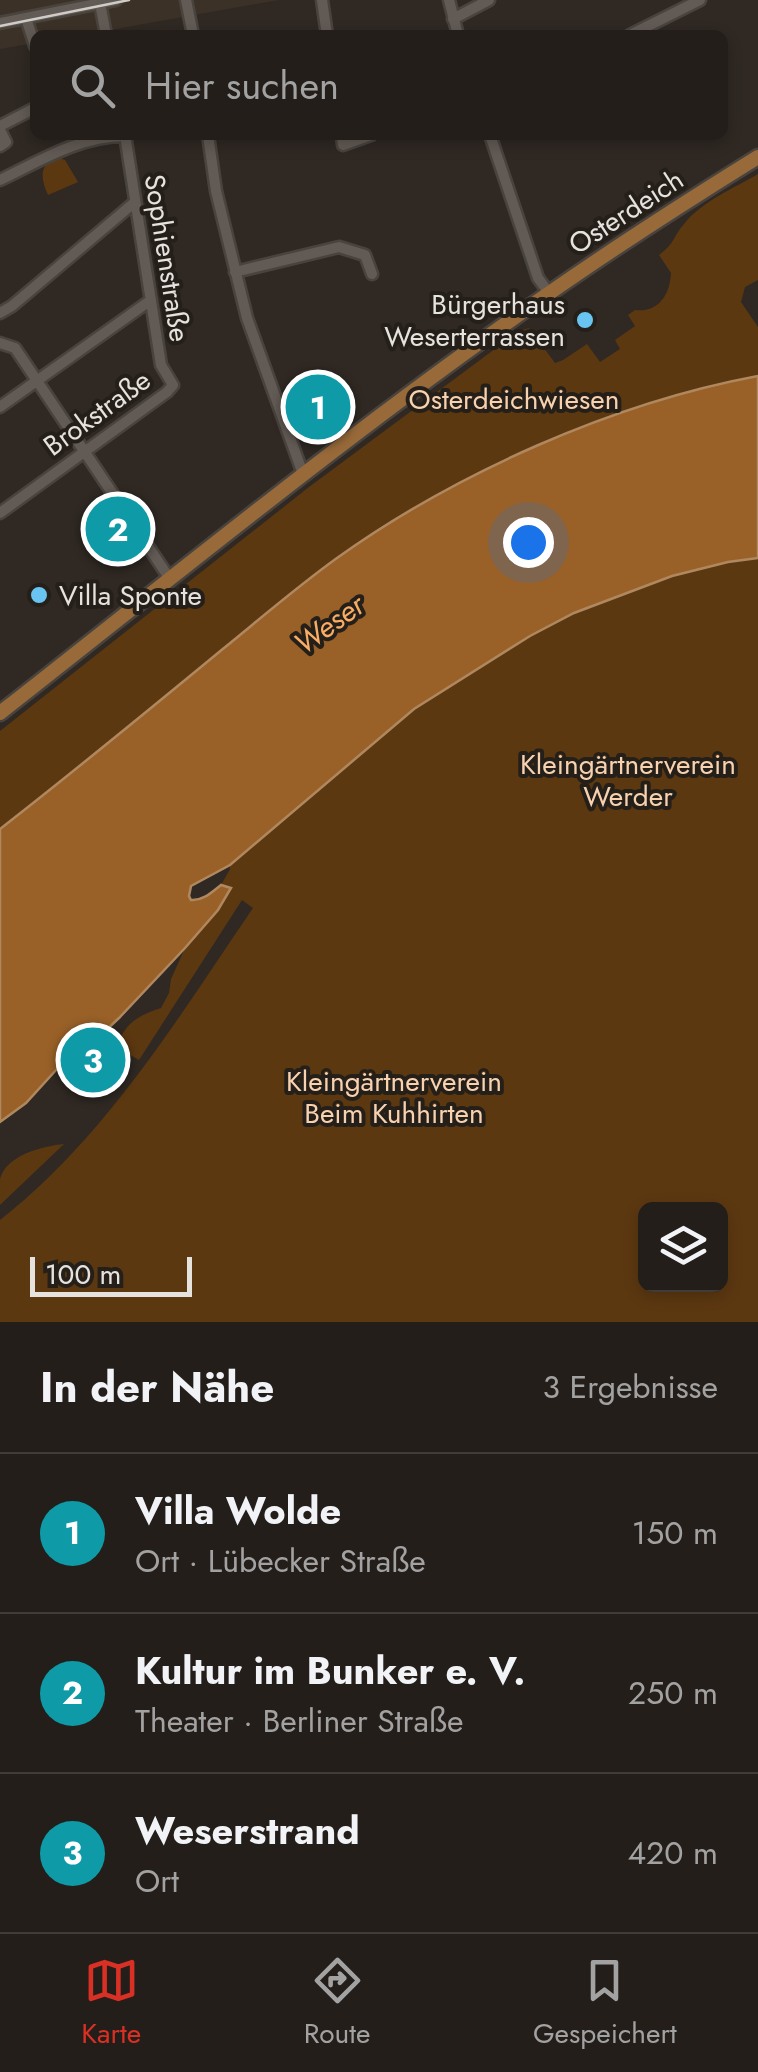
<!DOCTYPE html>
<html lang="de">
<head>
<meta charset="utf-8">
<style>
	:root { --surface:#231e1a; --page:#2b2723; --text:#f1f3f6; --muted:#a3a2a2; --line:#403c39; --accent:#d93025 }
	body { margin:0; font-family:Jost,sans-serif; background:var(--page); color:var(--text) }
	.controls { position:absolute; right:30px; bottom:30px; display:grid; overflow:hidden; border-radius:15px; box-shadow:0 5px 15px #0003 }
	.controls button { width:90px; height:90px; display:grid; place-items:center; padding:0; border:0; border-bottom:2px solid var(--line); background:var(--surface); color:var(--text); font:50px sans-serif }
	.scale { position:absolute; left:30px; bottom:25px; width:162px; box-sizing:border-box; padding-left:10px; border:5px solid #e6e2de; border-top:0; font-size:28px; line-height:35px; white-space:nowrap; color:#e6e2de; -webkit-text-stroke:8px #251f19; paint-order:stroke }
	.you { position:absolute; left:528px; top:542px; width:35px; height:35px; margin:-25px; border:8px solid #fff; border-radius:50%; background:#1a73e8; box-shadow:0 0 0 15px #1a73e833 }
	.badge { display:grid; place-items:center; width:65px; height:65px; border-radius:50%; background:var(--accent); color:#fff; font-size:32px; font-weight:700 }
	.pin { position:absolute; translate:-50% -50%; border:5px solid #fff; box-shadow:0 2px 10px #0006 }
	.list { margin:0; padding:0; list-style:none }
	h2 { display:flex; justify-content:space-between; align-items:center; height:130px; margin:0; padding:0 40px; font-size:42px }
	h2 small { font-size:32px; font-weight:400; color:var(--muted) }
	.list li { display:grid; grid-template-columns:65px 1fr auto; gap:30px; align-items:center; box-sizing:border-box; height:160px; padding:0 40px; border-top:2px solid var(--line) }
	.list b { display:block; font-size:38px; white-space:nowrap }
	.list p { margin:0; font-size:32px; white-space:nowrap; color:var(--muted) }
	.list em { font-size:32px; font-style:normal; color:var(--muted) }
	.icon { flex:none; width:55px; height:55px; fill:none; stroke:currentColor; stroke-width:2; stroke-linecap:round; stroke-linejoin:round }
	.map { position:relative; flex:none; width:758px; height:1322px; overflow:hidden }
	.search { position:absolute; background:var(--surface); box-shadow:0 5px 15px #0003; left:30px; right:30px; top:30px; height:110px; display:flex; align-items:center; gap:25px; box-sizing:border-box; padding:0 35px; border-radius:15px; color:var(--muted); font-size:38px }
	.sheet { height:610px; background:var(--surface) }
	nav { display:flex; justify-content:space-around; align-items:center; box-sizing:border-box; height:140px; border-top:2px solid var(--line); background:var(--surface); font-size:28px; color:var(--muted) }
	nav a { display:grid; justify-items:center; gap:5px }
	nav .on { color:var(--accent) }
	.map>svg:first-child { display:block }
	.built { fill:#3b3127 }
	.green { fill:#5c3811; fill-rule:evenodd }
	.water { fill:#996128; stroke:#b0885f; stroke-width:2.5 }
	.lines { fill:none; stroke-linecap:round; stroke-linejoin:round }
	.minor-casing { stroke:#49433e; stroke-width:15 }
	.major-casing { stroke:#49433e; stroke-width:19 }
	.minor { stroke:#625a54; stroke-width:10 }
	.major { stroke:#986a3a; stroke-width:14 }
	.tram { stroke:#cfcbc7; stroke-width:2.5 }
	.poi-dot { fill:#69c4f1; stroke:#251f19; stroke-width:4 }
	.labels { text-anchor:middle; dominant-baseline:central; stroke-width:8; stroke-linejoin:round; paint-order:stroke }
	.street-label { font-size:28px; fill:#e6e2de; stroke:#251f19 }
	.poi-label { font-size:28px; fill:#e6e2de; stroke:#251f19; text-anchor:end }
	.park-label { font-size:28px; fill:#f8d1af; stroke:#251f19 }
	.water-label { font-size:30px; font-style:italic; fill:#f8ac64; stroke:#251f19 }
</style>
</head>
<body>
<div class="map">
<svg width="758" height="1322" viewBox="0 0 758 1322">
	<rect width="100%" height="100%" fill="#2f2823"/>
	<!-- built -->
	<path class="built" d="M0,0H279L82,35H35V43L0,49Z"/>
	<!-- green -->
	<path class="green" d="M57,157L65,160L78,182L48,195C41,179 38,165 57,157Z
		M758,174V280L745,287L741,302L758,327V376C615,403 455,473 337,558C287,594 242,633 195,672C130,725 65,777 0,829V731L309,487L519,331L529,328L555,363L563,360L587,344L600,362L620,349L615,340L635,326L628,315L635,310C658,313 670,295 671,273L659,255C676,242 672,238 684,224C701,202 734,188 758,174Z
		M758,558V1322H0V1220C106,1137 178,1018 253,908L242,900L139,1060L125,1052L114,1054C123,1026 133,1017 161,1008L169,993L171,979L185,948L218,910L230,887L221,885L230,869V865L414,709L530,636L574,613L673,576L728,562ZM646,1210H720V1284H646Z
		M64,1144L0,1205C0,1197 0,1186 0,1179C6,1155 43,1146 64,1144Z"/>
	<!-- water -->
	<path class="water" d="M758,376V558L728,562L672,576L574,613L530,636L414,709L230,865L191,886L189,896L191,900C203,901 212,892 221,885L231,888L218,910L185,948L119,1018L68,1066L57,1069L26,1103L0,1122V829C76,770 150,709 224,648C261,618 298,586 337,558C456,473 613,403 758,376Z"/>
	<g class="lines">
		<defs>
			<path id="minor" d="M186,0L193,35
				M322,0L327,35
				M449,0L458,35
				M100,3L106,35
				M26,18L35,46
				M453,19L489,0
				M0,23L116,0
				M630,35L700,0
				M0,126L35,108
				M0,130L6,142L0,146
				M208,135L216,191L247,318L303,474
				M342,135L343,145L371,135
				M490,135L538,278L549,293
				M0,180C40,161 79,136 125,136
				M235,272L339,247L365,255L372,274
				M0,313L12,306L135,202
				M0,343L15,348L170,579
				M0,407L151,300
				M0,513L167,392L173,385L161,365L125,135"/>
			<path id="major" d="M0,713C181,571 359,425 548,294C617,246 687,201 758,157"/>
		</defs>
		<!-- minor casing -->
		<use href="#minor" class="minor-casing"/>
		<!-- major casing -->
		<use href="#major" class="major-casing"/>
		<!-- minor -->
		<use href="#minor" class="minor"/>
		<!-- major -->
		<use href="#major" class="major"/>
		<!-- tram -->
		<path class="tram" d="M0,26L129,0"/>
	</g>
	<!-- markers -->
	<g class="poi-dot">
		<circle cx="585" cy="320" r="10"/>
		<circle cx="39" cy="595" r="10"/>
	</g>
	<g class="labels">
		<!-- street labels -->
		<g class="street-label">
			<text transform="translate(626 212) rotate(-33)">Osterdeich</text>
			<text transform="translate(167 258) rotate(81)">Sophienstraße</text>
			<text transform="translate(97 413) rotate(-36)">Brokstraße</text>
		</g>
		<!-- poi labels -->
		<g class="poi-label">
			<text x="565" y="304">Bürgerhaus<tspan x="565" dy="32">Weserterrassen</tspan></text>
			<text x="59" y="595" text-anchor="start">Villa Sponte</text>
		</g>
		<!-- park labels -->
		<g class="park-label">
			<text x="514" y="399">Osterdeichwiesen</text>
			<text x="628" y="764">Kleingärtnerverein<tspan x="628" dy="32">Werder</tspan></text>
			<text x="394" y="1081">Kleingärtnerverein<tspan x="394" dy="32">Beim Kuhhirten</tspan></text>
		</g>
		<!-- water labels -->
		<g class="water-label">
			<text transform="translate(329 624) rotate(-36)">Weser</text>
		</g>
	</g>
</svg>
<div class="controls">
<button><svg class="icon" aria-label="layers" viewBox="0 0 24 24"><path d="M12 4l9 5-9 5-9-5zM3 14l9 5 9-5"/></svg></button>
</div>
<div class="scale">100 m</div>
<div class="you"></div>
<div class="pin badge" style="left:318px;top:407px;background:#0f9aa8">1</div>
<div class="pin badge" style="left:118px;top:529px;background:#0f9aa8">2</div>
<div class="pin badge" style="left:93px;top:1060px;background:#0f9aa8">3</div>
<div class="search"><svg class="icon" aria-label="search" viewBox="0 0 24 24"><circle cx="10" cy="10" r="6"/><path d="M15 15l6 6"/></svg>Hier suchen</div>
</div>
<section class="sheet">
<h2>In der Nähe<small>3 Ergebnisse</small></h2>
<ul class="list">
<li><span class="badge" style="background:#0f9aa8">1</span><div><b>Villa Wolde</b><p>Ort · Lübecker Straße</p></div><em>150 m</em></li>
<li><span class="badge" style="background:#0f9aa8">2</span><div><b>Kultur im Bunker e. V.</b><p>Theater · Berliner Straße</p></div><em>250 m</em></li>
<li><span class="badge" style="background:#0f9aa8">3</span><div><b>Weserstrand</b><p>Ort</p></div><em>420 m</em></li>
</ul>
</section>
<nav>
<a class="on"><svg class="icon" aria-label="map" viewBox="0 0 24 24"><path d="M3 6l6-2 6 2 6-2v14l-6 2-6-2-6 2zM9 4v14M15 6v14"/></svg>Karte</a>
<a><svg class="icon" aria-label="directions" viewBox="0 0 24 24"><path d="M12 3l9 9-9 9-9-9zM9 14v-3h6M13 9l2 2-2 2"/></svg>Route</a>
<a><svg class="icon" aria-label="saved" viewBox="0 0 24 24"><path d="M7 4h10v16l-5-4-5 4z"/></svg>Gespeichert</a>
</nav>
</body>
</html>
